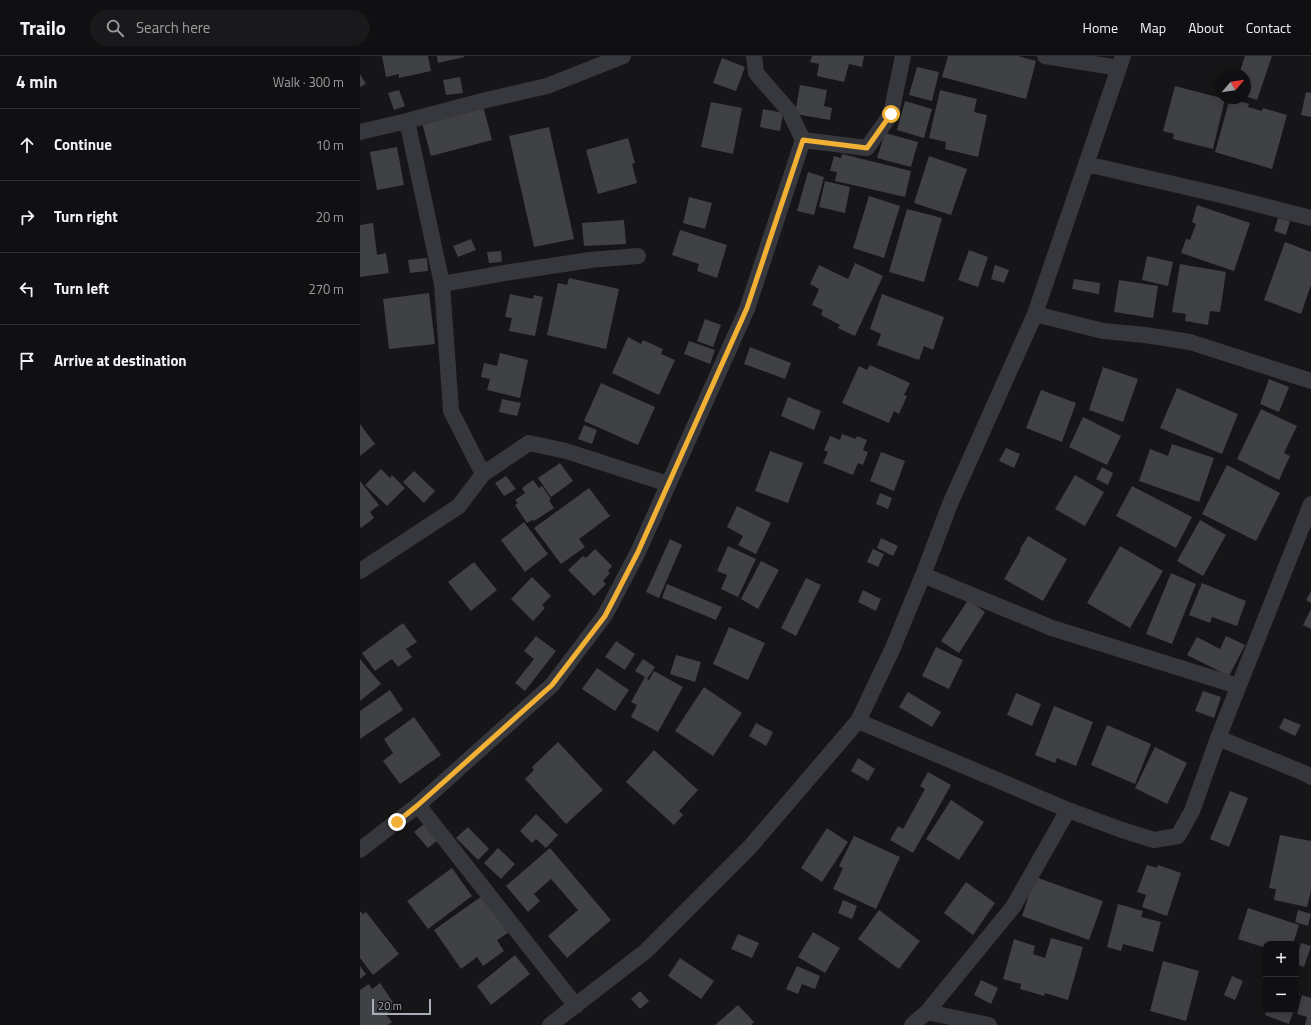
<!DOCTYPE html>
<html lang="en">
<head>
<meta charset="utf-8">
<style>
	:root { --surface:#101012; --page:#19191b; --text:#f1f3f6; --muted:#9c9d9f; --line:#303032 }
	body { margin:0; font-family:"Titillium Web",sans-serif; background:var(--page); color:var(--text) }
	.controls { position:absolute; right:12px; bottom:12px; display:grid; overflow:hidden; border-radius:8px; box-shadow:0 2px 10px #0003 }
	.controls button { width:36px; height:36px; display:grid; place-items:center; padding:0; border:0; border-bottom:1px solid var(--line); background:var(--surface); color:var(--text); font:20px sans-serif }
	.compass { position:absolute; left:855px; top:12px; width:36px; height:36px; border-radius:50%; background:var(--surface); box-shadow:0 2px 10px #0003; rotate:61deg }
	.scale { position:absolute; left:12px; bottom:10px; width:59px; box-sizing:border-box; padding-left:4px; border:2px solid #a8adb8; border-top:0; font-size:11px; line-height:14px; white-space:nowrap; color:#a8adb8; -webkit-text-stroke:3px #111113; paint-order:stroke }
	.stop { position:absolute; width:12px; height:12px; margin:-9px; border:3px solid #f2b134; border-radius:50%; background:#fff }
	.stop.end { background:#f2b134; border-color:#fff; box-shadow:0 1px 4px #0008 }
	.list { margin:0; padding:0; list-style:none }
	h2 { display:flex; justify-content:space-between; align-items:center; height:52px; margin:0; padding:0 16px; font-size:17px }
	h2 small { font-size:13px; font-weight:400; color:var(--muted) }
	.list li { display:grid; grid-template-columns:26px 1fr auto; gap:12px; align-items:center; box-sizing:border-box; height:72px; padding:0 16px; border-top:1px solid var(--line) }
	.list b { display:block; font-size:15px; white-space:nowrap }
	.list em { font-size:13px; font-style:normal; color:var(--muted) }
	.icon { flex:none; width:22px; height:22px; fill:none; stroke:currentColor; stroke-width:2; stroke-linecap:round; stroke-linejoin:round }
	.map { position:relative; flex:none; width:951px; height:969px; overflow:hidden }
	header { display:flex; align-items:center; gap:24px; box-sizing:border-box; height:56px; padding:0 20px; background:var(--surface); border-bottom:1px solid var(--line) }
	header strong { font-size:19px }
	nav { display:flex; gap:22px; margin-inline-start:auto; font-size:14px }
	.search { width:280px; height:36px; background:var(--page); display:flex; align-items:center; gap:10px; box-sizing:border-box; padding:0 14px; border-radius:22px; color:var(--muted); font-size:15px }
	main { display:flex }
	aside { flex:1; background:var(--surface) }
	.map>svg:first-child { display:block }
	.building { fill:#404145 }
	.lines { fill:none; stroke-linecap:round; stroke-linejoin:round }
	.minor { stroke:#37383d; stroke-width:16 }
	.route { stroke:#f2b134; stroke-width:5 }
</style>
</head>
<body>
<header>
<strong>Trailo</strong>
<div class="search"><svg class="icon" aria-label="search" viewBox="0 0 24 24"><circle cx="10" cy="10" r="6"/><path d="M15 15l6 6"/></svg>Search here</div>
<nav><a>Home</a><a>Map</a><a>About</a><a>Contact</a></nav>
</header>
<main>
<aside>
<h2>4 min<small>Walk · 300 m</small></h2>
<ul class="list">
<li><svg class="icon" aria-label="ahead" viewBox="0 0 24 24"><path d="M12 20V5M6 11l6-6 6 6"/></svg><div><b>Continue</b></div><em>10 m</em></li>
<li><svg class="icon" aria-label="right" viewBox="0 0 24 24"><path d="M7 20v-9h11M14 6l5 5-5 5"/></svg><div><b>Turn right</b></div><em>20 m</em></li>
<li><svg class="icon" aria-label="left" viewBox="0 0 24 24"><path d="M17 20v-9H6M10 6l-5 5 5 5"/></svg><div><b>Turn left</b></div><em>270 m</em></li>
<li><svg class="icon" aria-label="arrive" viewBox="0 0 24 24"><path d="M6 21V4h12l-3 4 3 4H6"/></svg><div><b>Arrive at destination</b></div></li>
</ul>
</aside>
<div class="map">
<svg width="951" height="969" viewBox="0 0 951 969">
	<rect width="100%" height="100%" fill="#161618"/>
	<!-- building -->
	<path class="building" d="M22,0H68L71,15L39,22V18L26,21Z
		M77,0H104V1L78,7Z
		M452,0H504L502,11L489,8L484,26L457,20L459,8L450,6Z
		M588,0H658L676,5L666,43L582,21Z
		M885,0H912L897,44L885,40V18H879Z
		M362,2L385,11L376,35L353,27Z
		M557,11L579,16L572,45L549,39Z
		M0,18L6,28L0,31Z
		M100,21L103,37L86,39L83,24Z
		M440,29L467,34L464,50L472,52L470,64L435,58Z
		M815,30L865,43L853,93L813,83L814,78L803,75Z
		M39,34L45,50L34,54L28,37Z
		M580,34L617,43L614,56L627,59L618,101L585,93L586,86L569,82Z
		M946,36L951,37V61L941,59Z
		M870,42L889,48L888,51L902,55L903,52L927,59L912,113L855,96Z
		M545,45L572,53L564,82L537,74Z
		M351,46L382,52L373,98L341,91Z
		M123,50L132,84L71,100L62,67Z
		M403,53L423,57L420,75L400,71Z
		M189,71L214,183L174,191L149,80Z
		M525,77L558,86L551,111L517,102Z
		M268,82L275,107L272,108L277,127L238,138L226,94Z
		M37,91L44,129L17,134L10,96Z
		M482,98L551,115L545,141L475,125L477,116L470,115L474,100L481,102Z
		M569,100L607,113L591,159L554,147Z
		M448,116L464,121L454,159L437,155Z
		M465,125L490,131L485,157L459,151Z
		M509,140L540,150L524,202L493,192Z
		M329,141L352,147L345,173L323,167Z
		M837,149L890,167L874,215L821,197L826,183L830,184L836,168L832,166Z
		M547,153L582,162L564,226L529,216Z
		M918,162L930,165L926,179L914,175Z
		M264,164L266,188L224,190L222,167Z
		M13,167L17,199L26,197L29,217L0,221V169Z
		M320,174L367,189L357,222L337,215L339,208L312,199Z
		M111,183L116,194L98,201L93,190Z
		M925,186L951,196V229L941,258L904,244Z
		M609,194L628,201L618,231L598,224Z
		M141,195L142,206L129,207L127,196Z
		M787,200L813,206L808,230L782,224Z
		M67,202L68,215L50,217L48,204Z
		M495,207L523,220L495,280L478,272L480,269L461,259L463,254L452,249L459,233L450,228L459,209L488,223Z
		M820,208L866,216L860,256L850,255L848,269L825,265L826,258L812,256Z
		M635,209L649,214L644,227L631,223Z
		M209,222L259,233L246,293L187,279L198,227L207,229Z
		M714,223L740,227L739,238L712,233Z
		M759,224L798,230L793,262L754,256Z
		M69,237L75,288L29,293L23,243Z
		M150,238L173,243L174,239L183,241L175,280L149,275L152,262L145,261Z
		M522,238L584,261L573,294L564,290L559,304L517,289L521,278L510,273Z
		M345,263L361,269L353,291L337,285Z
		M268,281L281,288L283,284L303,293L301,298L315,304L299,339L252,317Z
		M329,285L355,294L350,308L324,298Z
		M390,291L431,307L425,323L384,308Z
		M140,297L168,304L160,342L127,334L130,323L121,321L124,307L137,310Z
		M510,309L550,327L544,339L547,340L539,358L534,355L529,367L482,347L499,310L507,314Z
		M743,311L778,323L763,366L729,354Z
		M909,323L929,331L919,356L900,348Z
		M241,327L295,351L278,389L224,365Z
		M817,332L878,358L862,398L800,372Z
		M681,334L716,347L702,386L666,372Z
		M428,341L461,355L454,374L421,360Z
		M142,343L161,347L157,360L139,356Z
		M901,353L937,370L924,397L930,400L919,424L877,403Z
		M723,361L761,380L747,409L709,391Z
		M0,368L15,388L0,400Z
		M224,369L237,374L232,388L218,383Z
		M482,378L496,383L497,380L507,384L503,394L508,396L503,409L498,407L493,419L463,407L468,396L464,394L470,380L480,384Z
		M812,388L854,402L839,446L779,425L790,393L808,400Z
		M646,392L660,398L654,412L639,405Z
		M410,395L443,407L428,447L395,435Z
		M521,396L545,405L534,435L510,425Z
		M200,407L213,425L191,441L178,422Z
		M867,409L920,437L896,485L842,458Z
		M742,411L753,417L748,429L736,423Z
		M21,413L30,422L32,419L45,432L27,450L5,429Z
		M54,415L75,435L64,447L43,426Z
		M715,419L744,436L725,470L695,453Z
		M146,420L156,433L144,440L135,427Z
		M173,424L179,432L182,430L191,443L189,444L194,452L174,465L172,464L167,467L155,449L158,447L155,444L165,437L162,432Z
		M0,425L19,449L10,456L14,462L1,472L0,470Z
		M772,430L832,461L816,492L756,460Z
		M229,432L250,460L219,483L225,491L201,508L174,472Z
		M520,437L532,442L528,453L516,448Z
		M377,450L411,467L396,498L378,489L383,480L367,471Z
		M840,464L866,479L843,520L817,505Z
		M164,466L188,498L165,516L141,484Z
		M668,480L707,503L683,545L644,523L661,494L660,493Z
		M521,482L538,490L533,500L517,492Z
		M310,483L322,489L299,542L286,536Z
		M368,490L396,503L378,541L361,533L367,519L357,515Z
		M760,490L803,515L770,572L727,547Z
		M235,493L252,510L248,515L250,517L243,525L246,528L234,540L208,514L223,500L226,502Z
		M513,493L524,498L518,511L507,506Z
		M401,505L419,514L398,553L381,543Z
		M114,506L137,534L111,555L88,526Z
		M811,517L836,528L812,588L786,578Z
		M172,521L191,540L182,549L185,552L173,565L151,543Z
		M446,522L461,529L436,580L421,572Z
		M842,527L886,545L877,570L852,561L850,567L829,559Z
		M307,528L362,551L356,564L302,542Z
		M503,534L521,543L516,555L498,546Z
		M951,535V547L946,544Z
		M608,544L625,556L599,597L581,585Z
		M951,553V573L943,569Z
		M43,567L57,586L46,593L52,601L38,611L32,603L15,615L2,597Z
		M369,571L405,587L388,624L353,608Z
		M176,580L196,595L165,635L155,627L174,603L164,595Z
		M866,580L885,589L869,620L827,599L837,581L860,593Z
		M256,585L275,598L265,614L245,601Z
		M576,591L603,604L589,633L562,620Z
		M316,599L341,606L335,626L310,618Z
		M0,603L21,628L0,645Z
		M283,603L295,611L287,623L289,624L294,615L323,631L298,676L271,661L277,649L271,646L285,621L275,615Z
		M237,612L269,634L255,655L222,633Z
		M344,631L382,657L353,700L315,675Z
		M30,634L43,654L0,683V655Z
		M843,635L861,641L854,662L835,655Z
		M548,636L581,656L572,671L539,651Z
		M656,637L681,648L672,670L647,659Z
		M694,650L733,666L716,710L697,702L695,707L675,699Z
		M54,661L81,699L40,728L23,705L33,697L24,683Z
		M924,662L941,669L935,680L919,672Z
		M396,667L413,676L406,690L389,680Z
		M747,669L791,688L775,728L731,709Z
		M198,686L243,734L206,768L165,723L174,714L172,711Z
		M795,691L827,707L807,748L775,732Z
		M294,694L338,734L319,755L323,759L314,769L266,726Z
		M498,702L515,713L508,725L491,715Z
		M568,716L591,729L553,797L530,784L538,770L543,773L565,733L560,730Z
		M870,735L888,742L869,791L850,783Z
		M591,744L624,766L599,804L566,783Z
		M176,758L198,779L186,792L176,783L172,787L160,775Z
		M65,767L79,783L68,792L54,776Z
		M108,771L129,793L118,804L96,782Z
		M467,772L488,786L462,826L441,812Z
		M920,779L951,785V835L947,851L914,844L916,833L909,832Z
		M494,780L540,801L516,853L473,833L483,812L479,810Z
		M138,792L155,808L141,823L124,807Z
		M190,792L251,864L207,902L188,880L218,854L191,823L174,838L180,845L168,856L146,830Z
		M787,809L797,812L798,809L821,817L807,860L782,851L786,839L777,836Z
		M92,812L112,840L68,873L47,845Z
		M675,821L743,845L729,884L662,860Z
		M606,826L635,847L613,879L584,857Z
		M122,840L148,877L137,884L144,895L123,910L117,901L101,913L74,874Z
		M483,844L497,850L492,863L478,857Z
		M758,848L783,855L781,861L801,866L793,896L763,888L761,895L747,891Z
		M888,852L939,869L933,888H906V892L878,883Z
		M519,854L560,885L539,913L498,883Z
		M938,854L951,858L948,870L935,866Z
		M0,855L3,858L6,856L39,898L13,919L0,902Z
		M453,876L480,892L465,917L438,901Z
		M378,878L399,887L392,902L371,893Z
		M691,882L723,891L708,944L685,937L684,940L660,933L661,928L643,923L654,883L675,890L673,898L685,902Z
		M941,887L951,890L944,911L936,908V904Z
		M155,899L170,918L131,949L117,930Z
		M320,902L354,925L341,943L308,920Z
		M803,905L839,915L826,965L790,955Z
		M0,910L6,918L0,923Z
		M437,910L460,920L455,933L442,928L438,938L426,933Z
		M872,920L883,925L875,944L864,939Z
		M621,924L638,932L631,948L614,939Z
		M20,927L36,951L26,958L32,966L28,969H0V934L9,928L12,933Z
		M280,935L289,945L280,953L271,943Z
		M936,936L940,937L936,947Z
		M942,939L951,942V969H945L947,961L937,958Z
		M378,949L394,966L391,969H355Z
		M907,954H934L929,968L905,959Z"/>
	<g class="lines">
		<!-- minor -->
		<path class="minor" d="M394,0L396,17L429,55L443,84L507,92L531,58L543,0
			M685,0L759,12
			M47,65L82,228L91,355L123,418
			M0,76L47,65L122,45L187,30L263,0
			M726,108L861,139L951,162
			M82,228L151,216L230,204L278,200
			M675,258L743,275L785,279L830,286L951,325
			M0,515L99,450L123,418L169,387L206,395L308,428
			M563,519L692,572L878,630
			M498,665L708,754L762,774L794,784L818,780L832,755L858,682L951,448
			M858,682L949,719L951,721
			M58,749L216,950
			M0,794L58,749L192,629L245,559L278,496L387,253L443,84
			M567,956L629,969
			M190,969L286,895L390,791L498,665L532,594L563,519L590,448L675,258L763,0
			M552,969L567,956L653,851L708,754"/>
	</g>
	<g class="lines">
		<!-- route -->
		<path class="route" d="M37,766L58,749L192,629L245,560L278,496L387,252L443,84L507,92L531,58"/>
	</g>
</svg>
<div class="controls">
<button>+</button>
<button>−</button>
</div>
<svg class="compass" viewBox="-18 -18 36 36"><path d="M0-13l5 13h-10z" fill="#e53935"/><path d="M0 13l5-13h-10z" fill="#9c9d9f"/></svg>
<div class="scale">20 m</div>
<div class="stop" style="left:531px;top:58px"></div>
<div class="stop end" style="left:37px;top:766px"></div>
</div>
</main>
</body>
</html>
